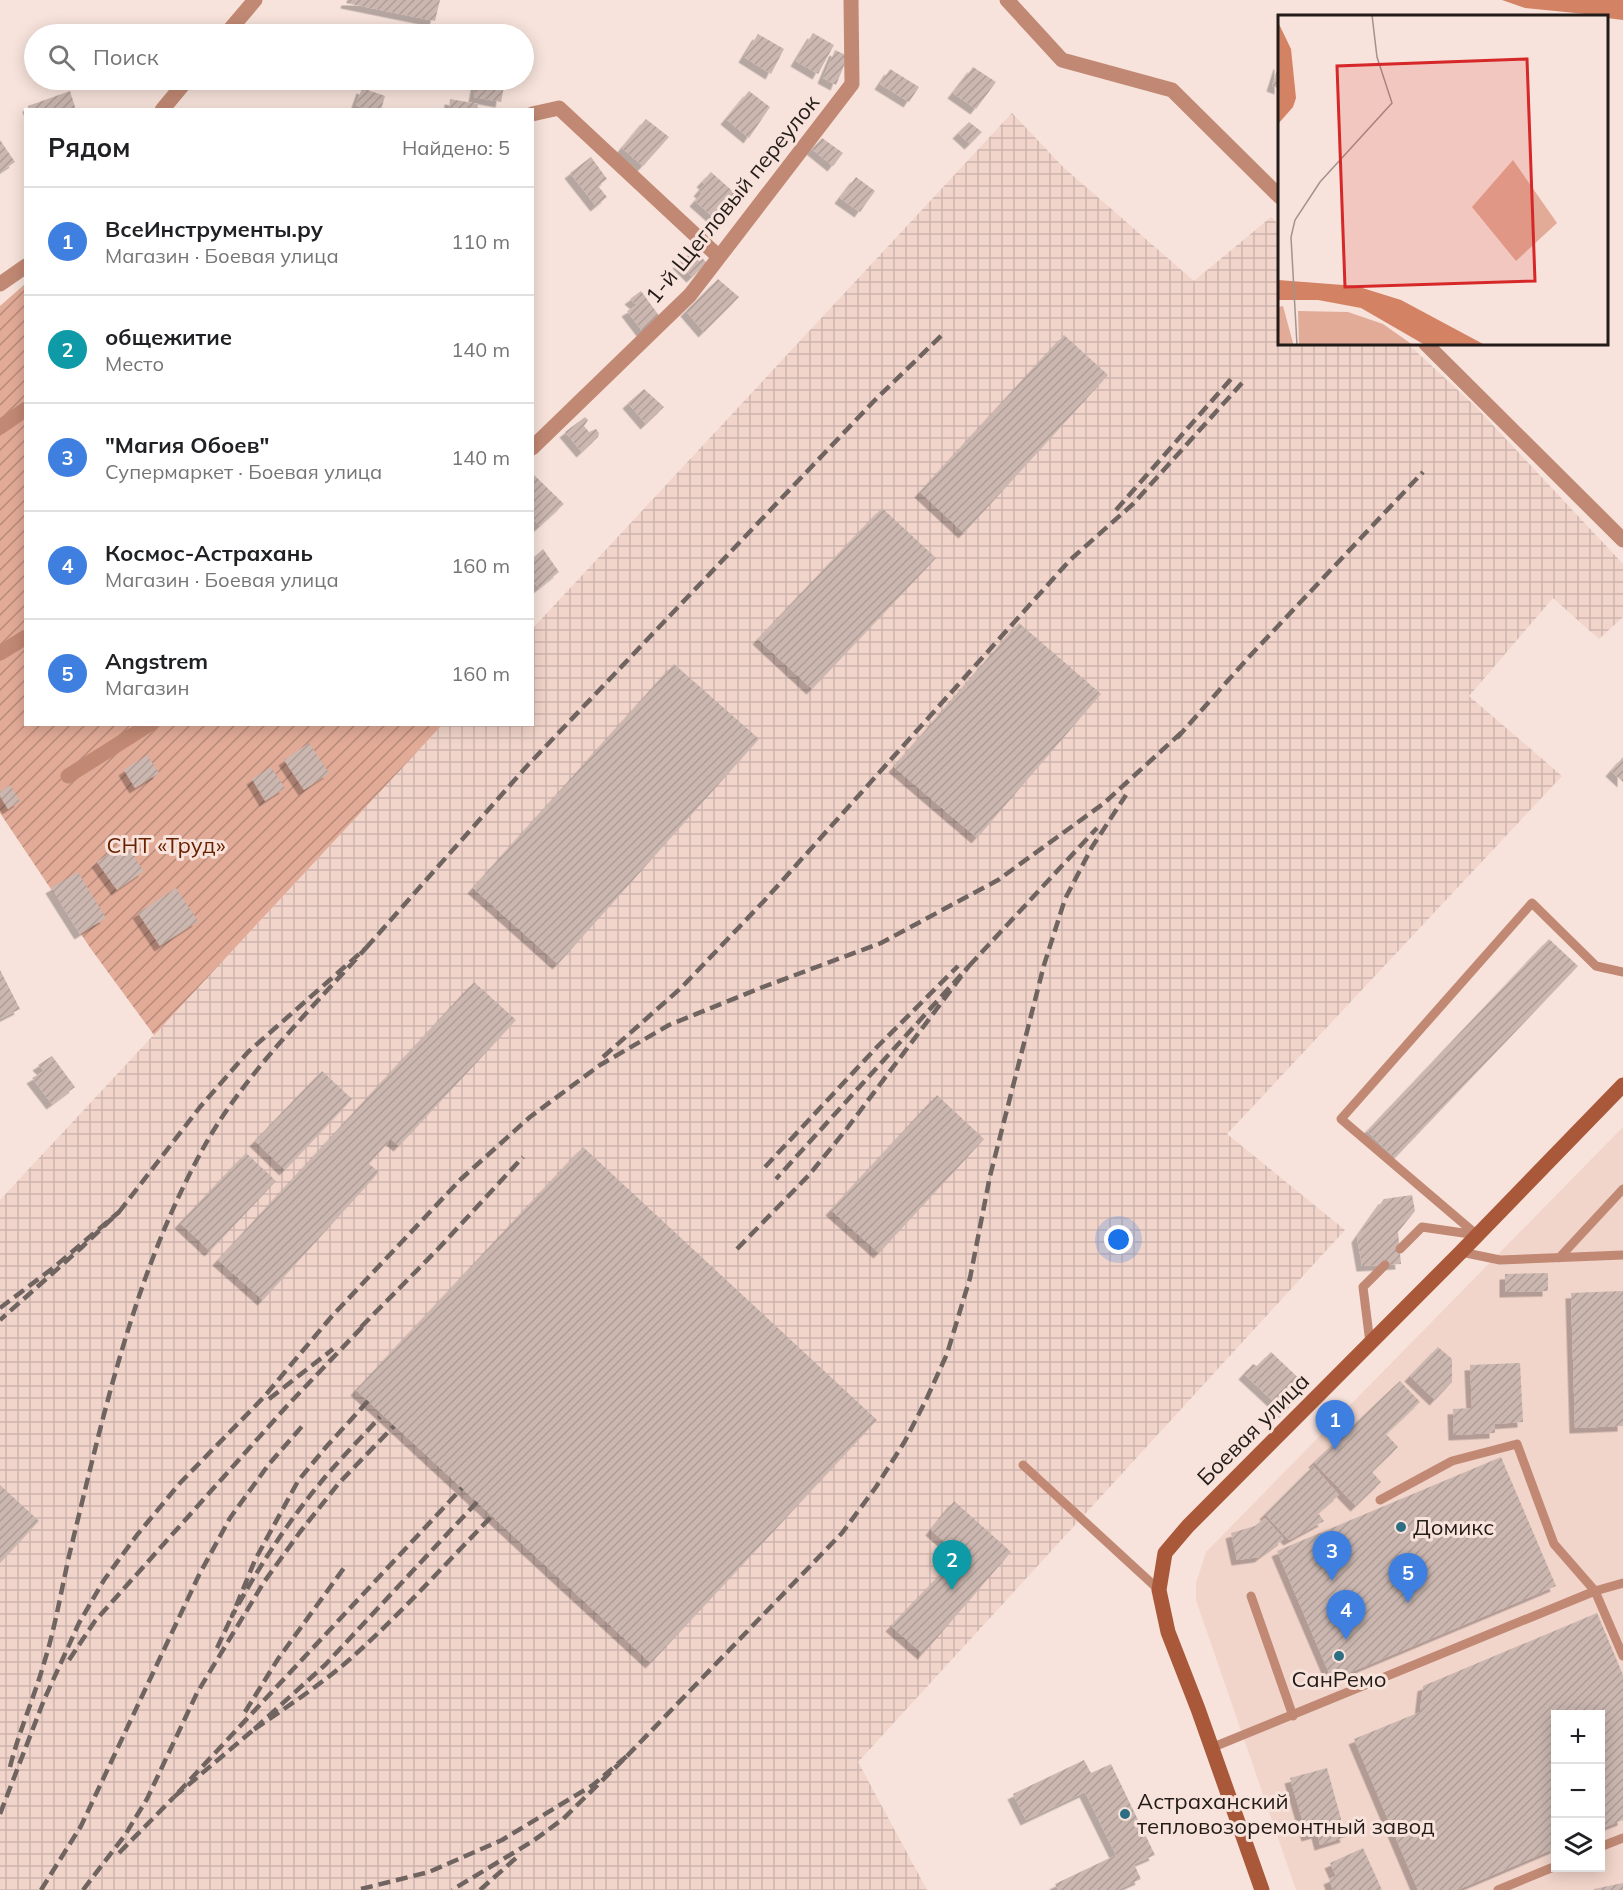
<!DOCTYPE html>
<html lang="ru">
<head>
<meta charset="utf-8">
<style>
	:root { --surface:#fff; --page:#f6f6f6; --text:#202124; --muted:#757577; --line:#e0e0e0; --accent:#0f766e }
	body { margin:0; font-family:Mulish,sans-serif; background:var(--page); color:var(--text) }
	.controls { position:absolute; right:18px; bottom:18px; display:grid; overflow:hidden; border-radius:0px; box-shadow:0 3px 15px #0003 }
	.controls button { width:54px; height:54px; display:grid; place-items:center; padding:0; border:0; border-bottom:2px solid var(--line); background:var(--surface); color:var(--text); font:30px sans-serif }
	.you { position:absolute; left:1119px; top:1240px; width:21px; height:21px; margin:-15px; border:4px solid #fff; border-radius:50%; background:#1a73e8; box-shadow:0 0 0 9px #1a73e833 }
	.badge { display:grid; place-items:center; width:39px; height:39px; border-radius:50%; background:var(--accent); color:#fff; font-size:20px; font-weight:700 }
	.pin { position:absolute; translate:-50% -50px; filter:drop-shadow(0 2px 3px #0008) }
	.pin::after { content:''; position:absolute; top:32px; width:21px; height:18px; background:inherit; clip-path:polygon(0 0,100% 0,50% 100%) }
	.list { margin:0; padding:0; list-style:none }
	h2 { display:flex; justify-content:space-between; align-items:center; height:78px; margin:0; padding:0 24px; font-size:26px }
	h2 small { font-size:20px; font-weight:400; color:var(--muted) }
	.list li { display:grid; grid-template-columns:39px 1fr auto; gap:18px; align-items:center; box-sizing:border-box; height:108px; padding:0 24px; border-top:2px solid var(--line) }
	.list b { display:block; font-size:22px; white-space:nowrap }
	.list p { margin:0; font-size:20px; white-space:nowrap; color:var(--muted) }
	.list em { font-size:20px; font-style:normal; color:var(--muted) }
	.icon { flex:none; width:33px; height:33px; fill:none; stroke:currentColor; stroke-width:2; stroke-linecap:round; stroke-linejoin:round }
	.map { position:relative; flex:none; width:1623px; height:1890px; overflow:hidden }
	.search { position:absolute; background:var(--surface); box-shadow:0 3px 15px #0003; left:24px; top:24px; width:510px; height:66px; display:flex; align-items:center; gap:15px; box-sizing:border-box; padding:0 21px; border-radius:33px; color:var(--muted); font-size:22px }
	.panel { position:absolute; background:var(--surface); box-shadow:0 3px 15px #0003; left:24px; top:108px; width:510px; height:618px; border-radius:0px }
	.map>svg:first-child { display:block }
	.built { fill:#f1d4ca; fill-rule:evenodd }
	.industrial { fill:url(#industrial-grid) }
	.garden { fill:url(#garden-furrows) }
	.water { fill:#d38264 }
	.building { fill:url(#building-hatch); filter:url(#shadow) }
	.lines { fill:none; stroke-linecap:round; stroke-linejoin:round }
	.lane { stroke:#c18974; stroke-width:9 }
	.street { stroke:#c18974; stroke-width:15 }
	.secondary { stroke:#a9583a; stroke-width:15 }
	.rail { stroke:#706460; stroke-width:4.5; stroke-dasharray:12 6; stroke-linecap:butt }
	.poi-dot { fill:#2e6e82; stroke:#f7e3db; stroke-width:2 }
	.labels { text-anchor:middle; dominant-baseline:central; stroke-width:6; stroke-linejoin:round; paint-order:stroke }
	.street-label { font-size:22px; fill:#221b18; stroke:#f7e3db }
	.park-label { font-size:22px; fill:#692100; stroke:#f7e3db }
	.poi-label { font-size:22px; fill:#221b18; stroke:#f7e3db; text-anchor:start }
	.inset-road { fill:none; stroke:#a2938d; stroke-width:1.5 }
	.view { fill:#d62828; fill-opacity:0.15; stroke:#d62828; stroke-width:3 }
	.inset-edge { fill:none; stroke:#221b18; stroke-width:3 }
</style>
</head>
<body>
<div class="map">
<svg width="1623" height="1890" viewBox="0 0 1623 1890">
	<defs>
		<pattern id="industrial-grid" width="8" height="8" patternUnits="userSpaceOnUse" patternTransform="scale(1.5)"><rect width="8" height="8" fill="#f1d4ca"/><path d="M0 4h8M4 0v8" fill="none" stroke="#ceb5ad"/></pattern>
		<pattern id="garden-furrows" width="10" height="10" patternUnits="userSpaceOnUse" patternTransform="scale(1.5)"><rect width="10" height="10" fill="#e2ab97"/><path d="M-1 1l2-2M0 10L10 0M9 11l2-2" fill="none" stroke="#b78a7a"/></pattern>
		<pattern id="building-hatch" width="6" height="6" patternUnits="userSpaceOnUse" patternTransform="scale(1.5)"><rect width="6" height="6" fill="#cbb7b0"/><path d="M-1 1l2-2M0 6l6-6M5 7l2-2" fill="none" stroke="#ae9d97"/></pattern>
		<filter id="shadow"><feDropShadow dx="-5.5" dy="5.5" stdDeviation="0" flood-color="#0004"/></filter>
	</defs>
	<rect width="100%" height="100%" fill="#f7e3db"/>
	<!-- built -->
	<path class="built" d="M1623,1127V1890H1296L1196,1600V1583L1206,1552ZM1556,1714H1600V1868H1556Z"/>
	<!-- industrial -->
	<path class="industrial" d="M1012,113L1063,167L1194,281L1271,217L1279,225L1280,344H1408L1475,406L1623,564V617L1599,639L1553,598L1469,696L1562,776L1227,1134L1345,1230L858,1762L927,1890H0V1200L442,725L532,724L533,628Z"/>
	<!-- garden -->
	<path class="garden" d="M25,284L26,724L442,725L154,1035L91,949L0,813V306Z"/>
	<!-- water -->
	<path class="water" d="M1502,0H1623V20L1607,18L1606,16L1525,8Z"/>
	<!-- building -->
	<path class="building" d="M347,0H440L435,21L346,3Z
		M813,33L834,45L818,74L796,61Z
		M758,34L784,49L771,74L744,57Z
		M835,50L848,56L836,85L823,78Z
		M1279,64H1280V89L1272,86Z
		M973,67L996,82L976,109L953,93Z
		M890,69L919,87L909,102L880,84Z
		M477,80L505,81L501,102L474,97Z
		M362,88L385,96L381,110H368L356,105Z
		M70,91L76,110H29L28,106Z
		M749,91L770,107L749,138L726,119Z
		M450,99L478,104L477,110H449Z
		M646,119L669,137L643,166L622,148Z
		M969,122L982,132L970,144L958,133Z
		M822,138L843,153L833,166L812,149Z
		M0,140L15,162L0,172Z
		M591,157L607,179L598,186L607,197L596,206L570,173Z
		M711,172L738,196L726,209L723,206L713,217L695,201L702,193L699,191L705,184L702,182Z
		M856,177L875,191L860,212L840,198Z
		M694,250L707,263L692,277L678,263Z
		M718,279L739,297L704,332L686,311Z
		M641,291L660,317L643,332L627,311L637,305L630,299Z
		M1064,335L1108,375L964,533L920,492Z
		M644,389L664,407L646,424L628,403Z
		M585,417L588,420L584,426L589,432L596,429L599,433L598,437L582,452L565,432Z
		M534,475L564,504L540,526L532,518Z
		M882,508L936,558L812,689L758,639Z
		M543,549L559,572L539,588L532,580V559Z
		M1019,623L1101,694L977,838L894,767Z
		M674,664L759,739L558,964L473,888Z
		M309,743L329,773L304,790L284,760Z
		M147,755L159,773L135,788L124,770Z
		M1623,757V782L1611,771Z
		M271,767L285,788L265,801L252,779Z
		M10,785L20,801L8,809L0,796V792Z
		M124,843L144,871L117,890L97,862Z
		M78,872L106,918L80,934L51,888Z
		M176,888L198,921L160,946L138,913Z
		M1549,939L1578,966L1395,1158L1367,1131Z
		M0,970L20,1009L0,1019Z
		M474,982L516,1020L399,1146L391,1139L369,1164L379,1172L263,1300L218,1260Z
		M52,1056L75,1087L52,1104L32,1078L44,1071L38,1065Z
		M322,1071L352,1099L285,1170L255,1141Z
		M937,1095L984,1139L879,1253L831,1210Z
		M583,1147L877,1420L651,1663L356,1390Z
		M246,1153L276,1181L210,1251L180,1223Z
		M1412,1195L1415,1211L1398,1232L1401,1264L1362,1266L1357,1237L1384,1199Z
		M1548,1273V1291L1505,1292V1274Z
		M1623,1291V1426L1575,1428L1571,1293Z
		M1438,1347L1452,1359V1382L1435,1400L1410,1376Z
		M1271,1352L1308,1387L1285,1412L1244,1374L1253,1364L1257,1366Z
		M1520,1363L1523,1422L1495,1424V1433L1454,1435L1453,1409L1472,1408L1470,1365Z
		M1400,1381L1420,1402L1386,1434L1398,1447L1372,1472L1381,1482L1356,1506L1314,1462Z
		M1501,1457L1556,1586L1332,1680L1277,1551Z
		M1313,1466L1339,1495L1318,1513L1324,1521L1289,1540L1265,1514Z
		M0,1485L39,1521L0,1563Z
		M954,1501L1011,1552L923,1654L891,1626L959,1555L931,1530Z
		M1265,1518L1284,1539L1260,1557L1237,1560L1231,1533L1255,1526Z
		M1597,1613L1623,1675V1820L1600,1829V1714H1556V1848L1457,1890H1418L1354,1739L1420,1712L1423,1686Z
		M1084,1760L1091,1773L1111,1764L1155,1855L1134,1864L1141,1879L1117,1890H1058L1055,1884L1116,1855L1085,1792L1026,1820L1013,1794Z
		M1327,1768L1346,1837L1320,1845L1317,1833L1307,1836L1290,1778Z
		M1363,1848L1382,1890H1333L1329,1879L1336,1876L1330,1863Z
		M1623,1883V1890H1594V1889Z"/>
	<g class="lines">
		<!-- lane -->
		<path class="lane" d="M1477,1235L1341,1119L1532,903L1596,966L1623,972
			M1400,1249L1422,1227L1477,1235
			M1461,1252L1500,1260L1623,1255
			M1559,1258L1623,1189
			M1370,1343L1363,1287L1385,1265
			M1023,1465L1159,1590
			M1380,1500L1452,1461L1517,1444L1554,1544L1595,1591L1623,1656
			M1251,1596L1293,1716
			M1211,1748L1595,1591L1623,1583
			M1600,1847L1623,1838
			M1498,1890L1556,1866"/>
		<!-- street -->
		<path class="street" d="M1007,0L1062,60L1172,90L1280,197
			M226,34L255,0
			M162,110L187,80
			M532,114L559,108L719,257
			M0,284L26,266
			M1426,344L1623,540
			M0,427L26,409
			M532,448L690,295L852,84L851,0
			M0,653L26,637
			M68,776L150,724"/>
		<!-- secondary -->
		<path class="secondary" d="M1262,1890L1198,1709L1168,1632L1159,1590L1165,1553L1188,1526L1461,1252L1623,1085"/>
		<!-- rail -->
		<path class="rail" d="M1116,510L1231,379
			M1177,738L1247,659L1423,472
			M366,948L527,766L874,401L943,334
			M969,966L1097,828
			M603,1057L681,988L764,901L1070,560L1133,504L1242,383
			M765,1167L876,1048L958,966
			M737,1249L809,1175L845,1131L969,966L776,1179
			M0,1308L53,1268L119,1212L81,1248L0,1320
			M361,1327L438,1249L523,1157
			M269,1399L333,1349
			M368,1401L326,1447L298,1481L255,1560L232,1616C258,1568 287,1523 321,1482C340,1459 361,1438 380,1417
			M477,1502L325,1665L252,1731C285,1708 319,1686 349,1660C400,1615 445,1564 492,1516
			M217,1648L232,1616
			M69,1660L95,1621L286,1407L366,1323
			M245,1712L278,1659L344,1568
			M252,1731L174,1797L462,1488
			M627,1756L842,1533L876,1487L905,1441L926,1400L947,1354L970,1278L990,1176L1044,965L1065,899L1092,847L1126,795
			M10,1767C19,1731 34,1698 44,1663C55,1628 61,1592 69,1556C103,1417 134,1272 205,1145C244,1075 312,1008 366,948L248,1052L200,1107L119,1212
			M0,1814L44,1700L79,1623L104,1580L137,1535L180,1483L263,1398L332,1316L461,1179L530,1117L600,1065L669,1025L763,987L881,943L998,880L1103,804L1181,733
			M119,1853L174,1797
			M361,1889L429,1872L502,1840L593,1785L627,1756L563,1819L533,1841L452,1890
			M41,1890L81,1826L199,1575L230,1518L269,1464L304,1424
			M83,1890L125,1835L147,1799L197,1693L264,1582L300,1532L339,1483L394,1426
			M480,1890L516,1858"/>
	</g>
	<!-- markers -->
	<g class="poi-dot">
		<circle cx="1401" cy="1527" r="6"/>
		<circle cx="1339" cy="1656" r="6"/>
		<circle cx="1125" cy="1814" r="6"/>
	</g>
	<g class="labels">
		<!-- street labels -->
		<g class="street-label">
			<text transform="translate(732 199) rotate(-51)">1-й Щегловый переулок</text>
			<text transform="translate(1253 1429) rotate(-45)">Боевая улица</text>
		</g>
		<!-- park labels -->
		<g class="park-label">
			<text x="166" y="845">СНТ «Труд»</text>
		</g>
		<!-- poi labels -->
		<g class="poi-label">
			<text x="1413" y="1527">Домикс</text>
			<text x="1339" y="1679" text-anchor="middle">СанРемо</text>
			<text x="1137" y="1801">Астраханский<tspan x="1137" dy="25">тепловозоремонтный завод</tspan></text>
		</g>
	</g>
	<!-- overview -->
	<g transform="translate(1278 15)">
		<rect width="330" height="330" fill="#f7e3db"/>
		<path d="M235,145L279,208L238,246L194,192ZM5,291L15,328V330H0V292ZM20,296L70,297L105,309L135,330H21Z" fill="#e2ab97"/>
		<path d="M0,7L13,34L18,83L15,92L0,109ZM0,265L78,271L123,285L207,330H147L83,293L40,285H0Z" fill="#d38264"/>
		<path class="inset-road" d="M19,330L13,222L17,205L42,167L114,88L99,42L94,0"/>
		<path class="view" d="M249,44L257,266L67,272L59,51Z"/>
		<rect width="330" height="330" class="inset-edge"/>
	</g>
</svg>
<div class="controls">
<button>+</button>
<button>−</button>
<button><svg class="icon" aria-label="layers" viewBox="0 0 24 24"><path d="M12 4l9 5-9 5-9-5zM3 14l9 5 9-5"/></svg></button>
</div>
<div class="you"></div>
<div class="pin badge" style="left:1335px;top:1450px;background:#3f7fe0">1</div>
<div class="pin badge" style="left:952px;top:1590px;background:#0f9aa8">2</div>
<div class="pin badge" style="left:1332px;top:1581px;background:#3f7fe0">3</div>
<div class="pin badge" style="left:1346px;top:1640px;background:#3f7fe0">4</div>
<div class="pin badge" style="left:1408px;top:1603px;background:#3f7fe0">5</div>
<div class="search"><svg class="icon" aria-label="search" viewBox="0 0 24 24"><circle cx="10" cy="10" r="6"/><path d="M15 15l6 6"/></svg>Поиск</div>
<section class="panel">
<h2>Рядом<small>Найдено: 5</small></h2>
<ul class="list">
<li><span class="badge" style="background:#3f7fe0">1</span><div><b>ВсеИнструменты.ру</b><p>Магазин · Боевая улица</p></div><em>110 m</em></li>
<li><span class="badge" style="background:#0f9aa8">2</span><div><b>общежитие</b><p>Место</p></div><em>140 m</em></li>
<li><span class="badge" style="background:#3f7fe0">3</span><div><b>&quot;Магия Обоев&quot;</b><p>Супермаркет · Боевая улица</p></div><em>140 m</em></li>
<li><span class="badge" style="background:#3f7fe0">4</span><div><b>Космос-Астрахань</b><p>Магазин · Боевая улица</p></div><em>160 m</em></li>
<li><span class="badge" style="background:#3f7fe0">5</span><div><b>Angstrem</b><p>Магазин</p></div><em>160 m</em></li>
</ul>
</section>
</div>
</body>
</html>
